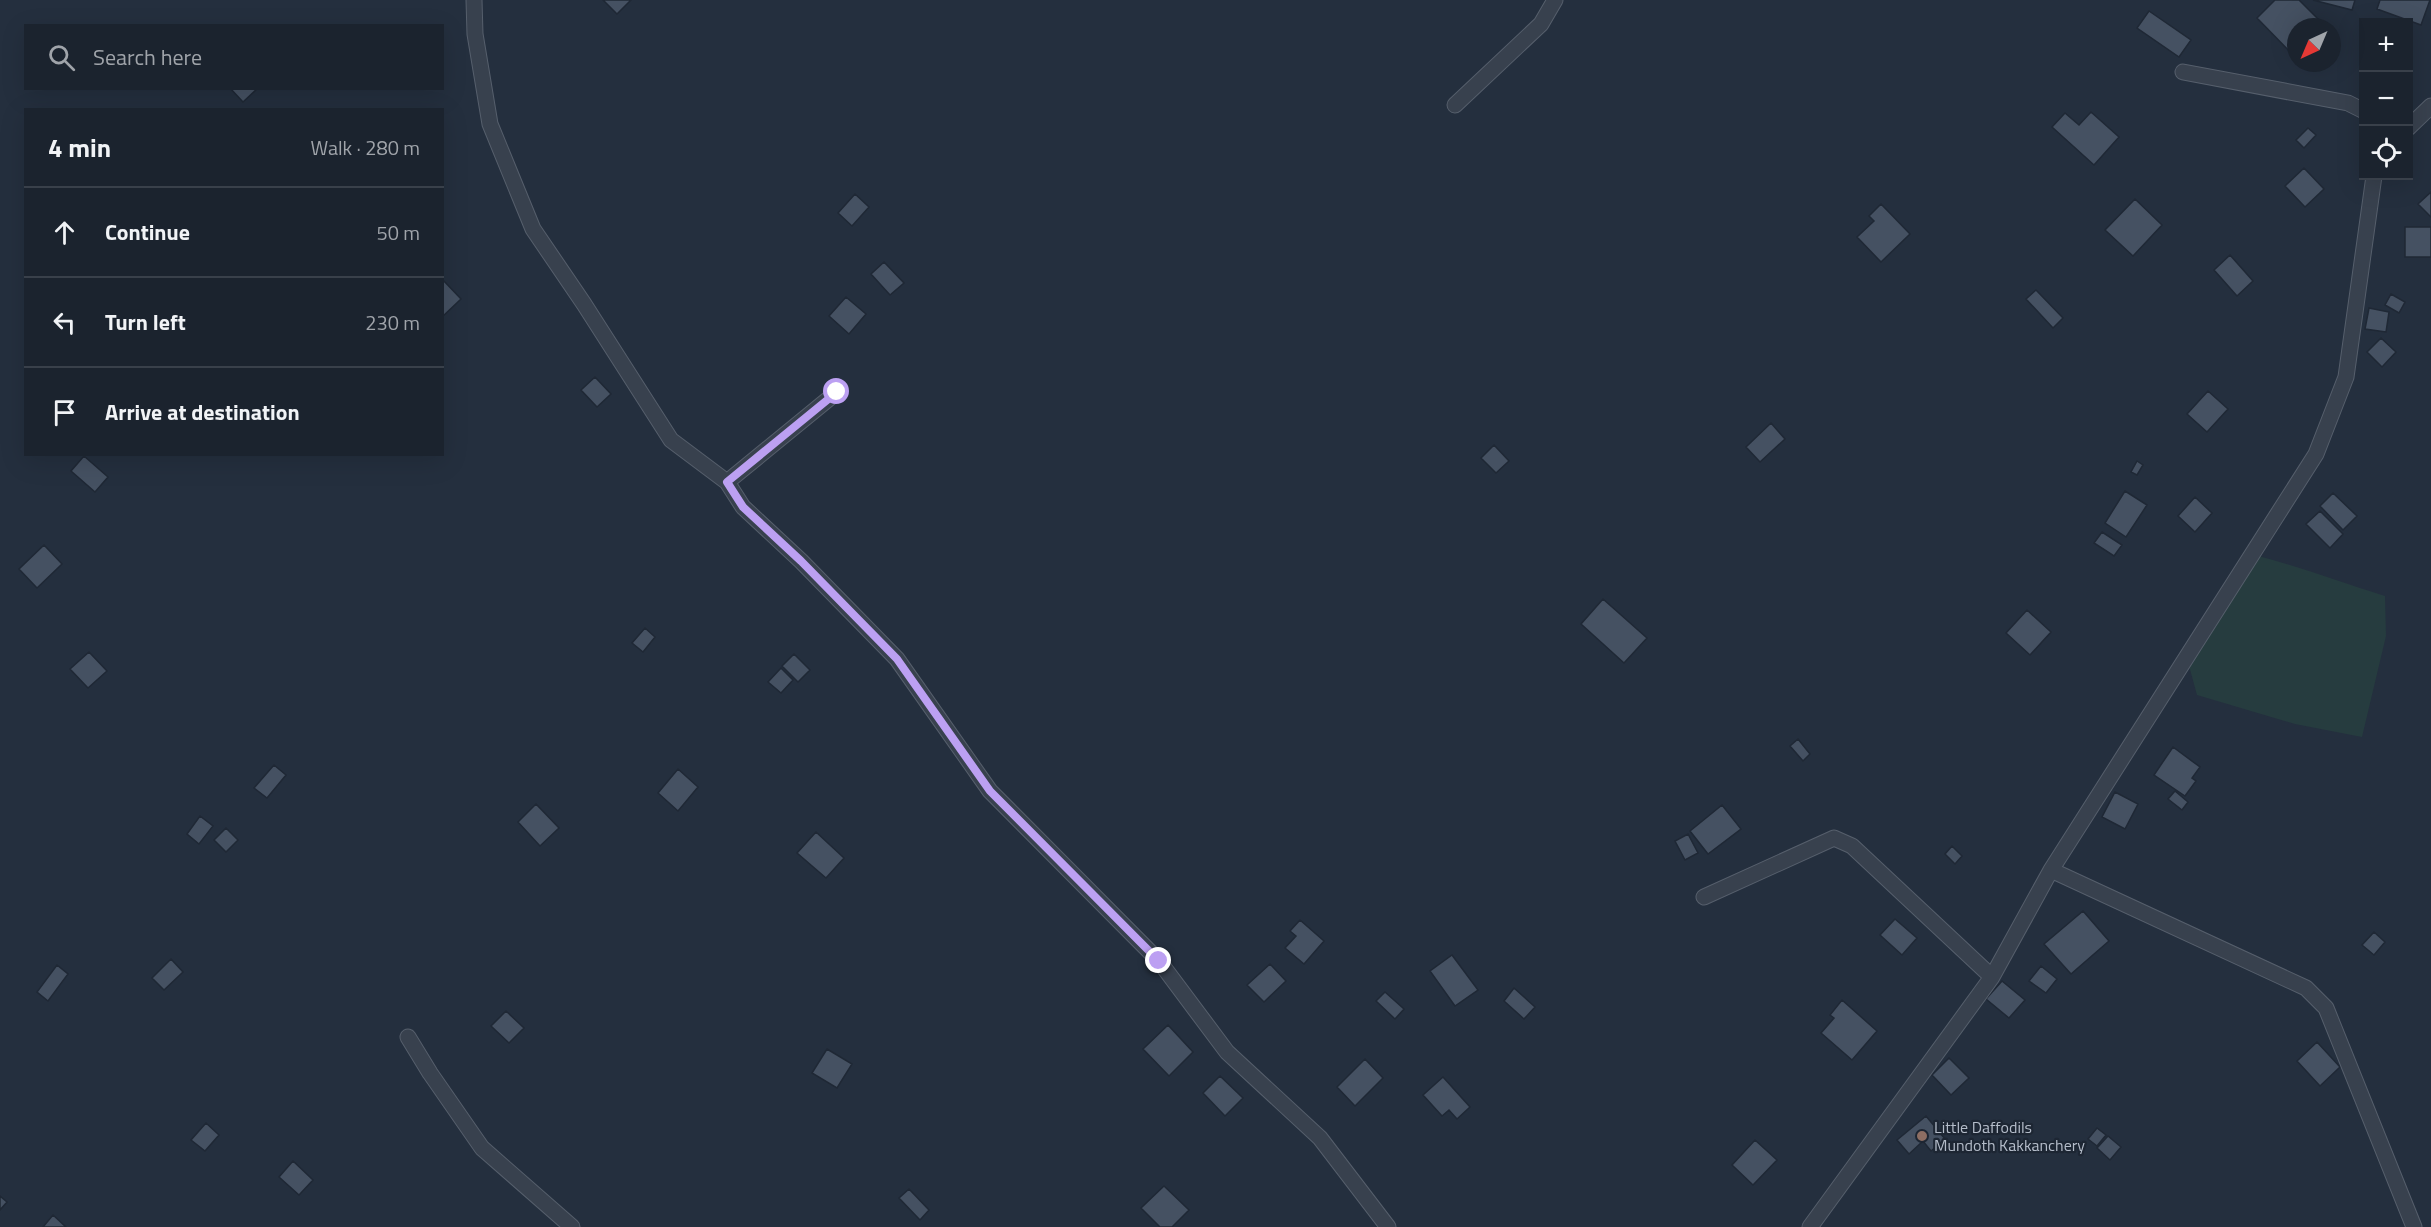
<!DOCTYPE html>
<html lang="en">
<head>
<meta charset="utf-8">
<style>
	:root { --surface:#1b232e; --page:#282f3a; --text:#f1f3f6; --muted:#a0a4aa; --line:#39404a }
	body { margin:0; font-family:"Titillium Web",sans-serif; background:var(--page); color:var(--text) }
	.controls { position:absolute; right:18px; top:18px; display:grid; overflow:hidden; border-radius:0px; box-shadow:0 6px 24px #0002 }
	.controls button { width:54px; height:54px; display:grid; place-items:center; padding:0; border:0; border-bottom:2px solid var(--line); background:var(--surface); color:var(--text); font:30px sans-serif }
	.compass { position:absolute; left:2287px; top:18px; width:54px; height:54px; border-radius:50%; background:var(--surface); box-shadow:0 6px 24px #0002; rotate:224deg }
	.stop { position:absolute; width:18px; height:18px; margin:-14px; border:4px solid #bca0f2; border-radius:50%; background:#fff }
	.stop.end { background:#bca0f2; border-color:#fff; box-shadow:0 2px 6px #0008 }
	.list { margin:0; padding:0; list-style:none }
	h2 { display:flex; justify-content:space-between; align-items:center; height:78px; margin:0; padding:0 24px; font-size:26px }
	h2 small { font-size:20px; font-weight:400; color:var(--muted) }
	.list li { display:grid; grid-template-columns:39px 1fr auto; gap:18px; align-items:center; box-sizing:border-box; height:90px; padding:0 24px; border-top:2px solid var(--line) }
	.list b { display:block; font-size:22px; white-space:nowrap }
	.list em { font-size:20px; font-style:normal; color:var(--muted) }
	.icon { flex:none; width:33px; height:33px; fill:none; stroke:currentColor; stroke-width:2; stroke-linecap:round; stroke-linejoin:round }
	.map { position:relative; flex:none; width:2431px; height:1227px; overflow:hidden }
	.search { position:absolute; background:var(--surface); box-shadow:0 6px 24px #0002; left:24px; top:24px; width:420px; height:66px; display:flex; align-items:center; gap:15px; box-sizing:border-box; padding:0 21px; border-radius:0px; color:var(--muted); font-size:22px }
	.panel { position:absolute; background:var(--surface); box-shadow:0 6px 24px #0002; left:24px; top:108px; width:420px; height:348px; border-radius:0px }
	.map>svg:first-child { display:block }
	.green { fill:#263c3f }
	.building { fill:#455162; stroke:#1f2835; stroke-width:1.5 }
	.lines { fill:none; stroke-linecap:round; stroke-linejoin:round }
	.street-casing { stroke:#565f6c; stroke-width:17 }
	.street { stroke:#38414e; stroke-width:15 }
	.route { stroke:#bca0f2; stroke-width:8 }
	.education-dot { fill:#8d6e63; stroke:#1d2633; stroke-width:2 }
	.labels { text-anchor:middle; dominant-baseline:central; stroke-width:4.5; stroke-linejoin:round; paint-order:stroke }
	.poi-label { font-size:16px; fill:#b4bcc9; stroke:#1d2633; text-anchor:start }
</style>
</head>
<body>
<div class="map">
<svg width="2431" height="1227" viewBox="0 0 2431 1227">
	<rect width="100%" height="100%" fill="#242f3e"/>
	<!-- green -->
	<path class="green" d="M2258,556C2301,567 2342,583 2385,596L2386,636L2362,737L2295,724L2197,695L2188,662Z"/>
	<!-- building -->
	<path class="building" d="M603,0H631L617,14Z
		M2275,0H2299L2326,27H2296V58L2257,18Z
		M2313,0H2355L2352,10Z
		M2380,0H2430L2421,25L2377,9Z
		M2149,11L2191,40L2179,57L2137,28Z
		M230,88H258L243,102Z
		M2091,112L2119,137L2094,165L2052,127L2065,113L2079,125Z
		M2308,128L2316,135L2304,148L2296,140Z
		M2304,168L2324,189L2305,207L2285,186Z
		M2431,192V217L2418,204Z
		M855,194L869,207L852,226L838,213Z
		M2135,199L2162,225L2133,256L2105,230Z
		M1881,204L1910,234L1881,262L1857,237L1874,221L1869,216Z
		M2405,227H2431V257H2405Z
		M2230,255L2253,281L2237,296L2214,270Z
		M884,262L904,283L890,295L871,274Z
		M442,279L461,299L442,317Z
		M2036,290L2063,318L2053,328L2026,299Z
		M2391,294L2405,302L2399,313L2385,305Z
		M846,297L866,314L849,334L829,316Z
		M2369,308L2389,312L2386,332L2365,329Z
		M2381,338L2396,352L2382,367L2367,352Z
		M595,377L611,394L597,407L581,390Z
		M2208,391L2228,409L2207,432L2187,414Z
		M1771,423L1785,439L1760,462L1746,447Z
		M1494,445L1509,461L1496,473L1481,458Z
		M84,456L108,477L95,492L71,471Z
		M2137,461L2143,465L2137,475L2131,472Z
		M2125,491L2147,505L2126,537L2105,523Z
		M2333,493L2357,516L2343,530L2320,506Z
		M2195,497L2212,513L2195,532L2178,516Z
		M2320,511L2343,534L2330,548L2306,524Z
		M2102,532L2122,545L2114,556L2094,543Z
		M44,545L62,564L37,588L19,569Z
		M1603,599L1647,638L1624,663L1581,624Z
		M2027,610L2051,632L2030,655L2006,633Z
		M645,628L655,637L643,652L632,643Z
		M89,652L107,671L88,688L70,669Z
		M794,654L810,670L798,682L782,666Z
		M781,668L793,680L781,693L768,682Z
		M1798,739L1810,754L1803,761L1790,746Z
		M2173,747L2200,767L2192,778L2196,781L2185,796L2154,775Z
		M274,765L286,775L267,798L254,788Z
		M678,769L698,787L678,811L658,793Z
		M2175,791L2188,802L2182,810L2168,799Z
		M2115,792L2138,804L2125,829L2102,817Z
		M536,804L559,828L540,846L518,822Z
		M1722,805L1741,829L1708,854L1690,831Z
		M200,816L213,826L199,844L187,834Z
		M226,828L238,840L226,852L214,840Z
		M816,832L844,858L826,878L797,853Z
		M1688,834L1698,853L1685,860L1675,841Z
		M1952,846L1962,856L1955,864L1945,854Z
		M2083,911L2109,941L2071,974L2044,944Z
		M1895,919L1917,938L1902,955L1880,935Z
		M1300,920L1324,941L1304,964L1285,948L1296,936L1290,931Z
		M2374,932L2385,942L2374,955L2362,945Z
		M1452,955L1478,990L1455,1006L1430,971Z
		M171,959L183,972L164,990L152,978Z
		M1270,964L1286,981L1264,1002L1247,985Z
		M57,965L68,974L48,1001L37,992Z
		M2041,966L2057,979L2046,993L2029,981Z
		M2002,981L2025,1000L2009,1018L1986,999Z
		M1514,988L1535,1007L1524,1019L1504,1001Z
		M1385,992L1404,1009L1395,1019L1376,1001Z
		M1842,1000L1877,1031L1852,1060L1821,1033L1834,1018L1830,1015Z
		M506,1011L524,1028L509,1043L491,1026Z
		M1168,1025L1193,1052L1169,1076L1143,1049Z
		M2317,1042L2340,1067L2320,1086L2297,1061Z
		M827,1049L852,1064L837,1088L812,1073Z
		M1949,1058L1969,1078L1951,1095L1932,1075Z
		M1365,1059L1383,1078L1355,1106L1337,1087Z
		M1220,1076L1243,1098L1225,1116L1203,1093Z
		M1443,1077L1470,1107L1457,1119L1449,1110L1442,1116L1423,1095Z
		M1926,1116L1945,1139L1931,1151L1923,1141L1909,1154L1897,1140Z
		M206,1123L219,1135L205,1151L191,1140Z
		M2097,1128L2106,1135L2097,1146L2088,1139Z
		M2108,1136L2121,1147L2110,1160L2097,1148Z
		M1755,1140L1777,1160L1753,1185L1732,1165Z
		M293,1161L313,1180L299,1195L279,1177Z
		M1164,1186L1189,1210L1172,1227H1160L1141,1208Z
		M909,1189L929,1210L920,1220L899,1198Z
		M0,1196L7,1202L0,1210Z
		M53,1215L66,1227H43Z"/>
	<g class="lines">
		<defs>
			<path id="street" d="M474,0L475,34L490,124L533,229L584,304L671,440L727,482L743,507L801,561L897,659L990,791L1159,961L1227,1052L1320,1138L1388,1227
				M2183,72L2348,103L2364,111
				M1455,105L1541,24L1555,0
				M2408,128L2431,106
				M727,482L837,392
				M2051,870L2306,988L2326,1008L2414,1227
				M1704,897L1834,838L1852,846L1992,977
				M408,1037L430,1073L482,1148L572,1227
				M1810,1227L1992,977L2051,870L2316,454L2346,377L2374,176"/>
		</defs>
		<!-- street casing -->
		<use href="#street" class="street-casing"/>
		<!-- street -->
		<use href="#street" class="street"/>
	</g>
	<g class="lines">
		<!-- route -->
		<path class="route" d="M837,392L727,482L743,507L801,561L897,659L990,791L1159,961"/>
	</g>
	<!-- markers -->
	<circle class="education-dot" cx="1922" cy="1136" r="6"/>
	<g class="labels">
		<!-- poi labels -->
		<g class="poi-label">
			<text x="1934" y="1127">Little Daffodils<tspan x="1934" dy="18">Mundoth Kakkanchery</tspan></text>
		</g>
	</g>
</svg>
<div class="controls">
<button>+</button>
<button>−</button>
<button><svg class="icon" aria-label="locate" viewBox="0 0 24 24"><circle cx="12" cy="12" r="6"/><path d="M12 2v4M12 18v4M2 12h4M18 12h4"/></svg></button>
</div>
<svg class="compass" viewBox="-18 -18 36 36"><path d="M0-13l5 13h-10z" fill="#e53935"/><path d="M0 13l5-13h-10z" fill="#a0a4aa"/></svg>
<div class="stop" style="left:837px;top:392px"></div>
<div class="stop end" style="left:1159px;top:961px"></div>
<div class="search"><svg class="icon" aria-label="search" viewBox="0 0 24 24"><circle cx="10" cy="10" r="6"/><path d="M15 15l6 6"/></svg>Search here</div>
<section class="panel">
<h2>4 min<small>Walk · 280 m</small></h2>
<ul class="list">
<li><svg class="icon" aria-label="ahead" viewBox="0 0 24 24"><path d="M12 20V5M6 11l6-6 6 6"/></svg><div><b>Continue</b></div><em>50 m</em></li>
<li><svg class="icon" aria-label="left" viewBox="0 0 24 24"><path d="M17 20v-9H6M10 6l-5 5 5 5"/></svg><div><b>Turn left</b></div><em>230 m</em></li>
<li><svg class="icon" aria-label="arrive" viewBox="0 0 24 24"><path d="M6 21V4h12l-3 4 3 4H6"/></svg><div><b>Arrive at destination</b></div></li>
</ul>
</section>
</div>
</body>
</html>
